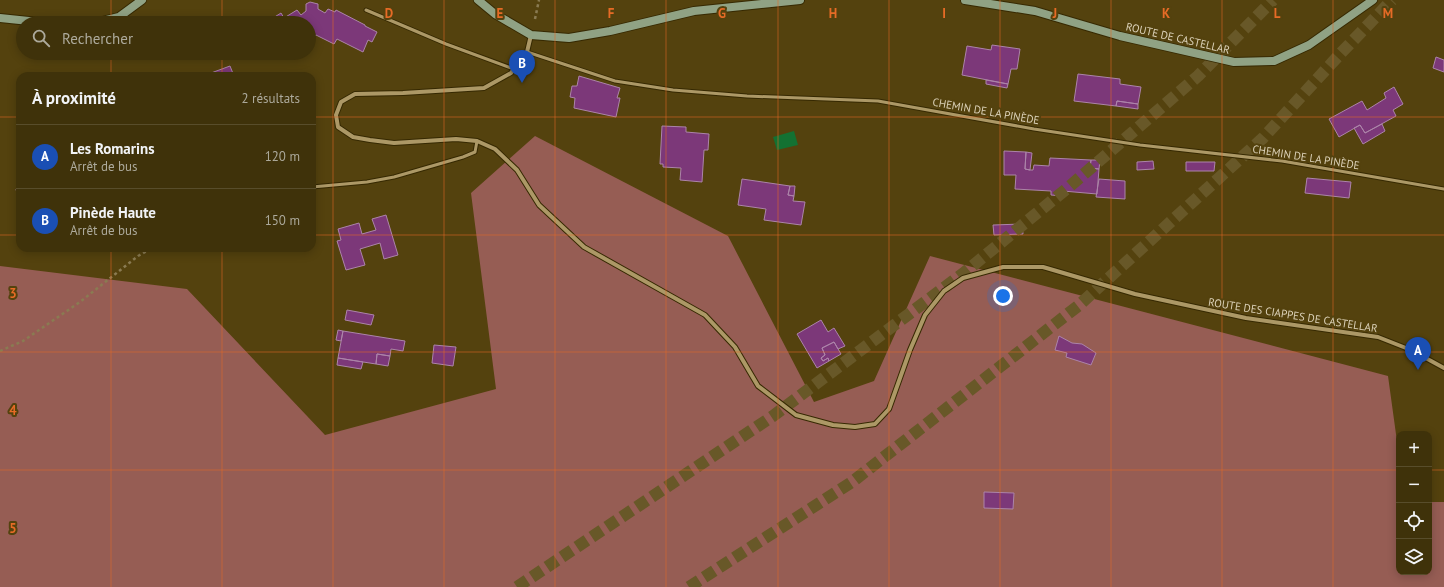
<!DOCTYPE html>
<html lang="fr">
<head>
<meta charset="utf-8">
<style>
	:root { --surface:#3f320a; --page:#4a3e18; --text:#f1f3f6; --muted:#adaa9c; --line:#584d2b; --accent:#8abfa5 }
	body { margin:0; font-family:"PT Sans",sans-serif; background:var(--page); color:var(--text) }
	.controls { position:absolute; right:12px; bottom:12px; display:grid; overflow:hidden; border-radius:8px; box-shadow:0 2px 10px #0003 }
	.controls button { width:36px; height:36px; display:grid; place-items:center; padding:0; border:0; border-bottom:1px solid var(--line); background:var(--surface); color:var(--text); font:20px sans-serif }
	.you { position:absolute; left:1003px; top:296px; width:14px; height:14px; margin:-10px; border:3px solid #fff; border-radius:50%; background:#1a73e8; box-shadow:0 0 0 6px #1a73e833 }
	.badge { display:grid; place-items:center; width:26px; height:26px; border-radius:50%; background:var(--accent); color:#fff; font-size:13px; font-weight:700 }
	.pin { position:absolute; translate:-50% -33px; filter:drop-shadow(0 1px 2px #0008) }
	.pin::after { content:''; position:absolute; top:21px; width:14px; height:12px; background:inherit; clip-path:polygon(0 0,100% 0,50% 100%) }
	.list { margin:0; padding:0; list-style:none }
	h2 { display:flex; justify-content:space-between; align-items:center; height:52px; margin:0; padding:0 16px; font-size:17px }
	h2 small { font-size:13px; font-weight:400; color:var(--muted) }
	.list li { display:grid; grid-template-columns:26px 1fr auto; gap:12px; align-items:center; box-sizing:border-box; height:64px; padding:0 16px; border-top:1px solid var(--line) }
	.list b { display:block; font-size:15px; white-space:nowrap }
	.list p { margin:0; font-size:13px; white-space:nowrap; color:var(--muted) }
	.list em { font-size:13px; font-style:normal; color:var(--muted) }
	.icon { flex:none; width:22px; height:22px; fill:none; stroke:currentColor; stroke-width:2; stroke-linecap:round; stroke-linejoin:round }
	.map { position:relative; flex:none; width:1444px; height:587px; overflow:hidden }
	.search { position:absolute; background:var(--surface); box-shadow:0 2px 10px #0003; left:16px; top:16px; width:300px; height:44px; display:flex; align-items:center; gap:10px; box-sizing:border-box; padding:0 14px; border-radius:22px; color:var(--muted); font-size:15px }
	.panel { position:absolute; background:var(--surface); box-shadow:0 2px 10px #0003; left:16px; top:72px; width:300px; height:180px; border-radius:12px }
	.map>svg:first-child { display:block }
	.green { fill:#965d54 }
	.water { fill:#137132 }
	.building { fill:#7c3879; stroke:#ac84a9 }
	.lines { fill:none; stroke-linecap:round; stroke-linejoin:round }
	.highway-tunnel { stroke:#685828; stroke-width:12; stroke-dasharray:12 6; stroke-linecap:butt }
	.lane-casing { stroke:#362902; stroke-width:5 }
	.street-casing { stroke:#362902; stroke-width:6 }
	.secondary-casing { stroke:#362902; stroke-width:10 }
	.path { stroke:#8a7b52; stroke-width:2.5; stroke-dasharray:3 3; stroke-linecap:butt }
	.lane { stroke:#ac9866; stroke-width:3 }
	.street { stroke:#ac9866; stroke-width:4 }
	.secondary { stroke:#90a284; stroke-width:8 }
	.grid { fill:none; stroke:#e66b26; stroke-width:1; stroke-opacity:0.55 }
	.labels { text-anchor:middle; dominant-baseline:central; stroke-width:4; stroke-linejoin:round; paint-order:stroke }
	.street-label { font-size:11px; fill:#dcd2b9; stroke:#54420e }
	.grid-label { font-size:13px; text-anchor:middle; font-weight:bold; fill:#e66b26; stroke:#54420e; stroke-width:4; stroke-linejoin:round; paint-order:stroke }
</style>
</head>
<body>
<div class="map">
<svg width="1444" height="587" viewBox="0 0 1444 587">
	<rect width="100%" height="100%" fill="#54420e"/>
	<!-- green -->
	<path class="green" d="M535,136L728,236L814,402L874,381L930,256L1388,376L1399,456V572H1429V502H1444V587H0V266L187,289L325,435L496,389L471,193Z"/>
	<!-- water -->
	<path class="water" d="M794,131L798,145L777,150L773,137Z"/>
	<!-- building -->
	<path class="building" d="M310,2L318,4V9L325,13L328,9L335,12L336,10L365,25V26L377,32L372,42L368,40L363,52L337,39L334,44L316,35L309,40V23H265L281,13L284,18L297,10L301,15L306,11V4Z
		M992,45L1020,49L1017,69H1011L1008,84L962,75L967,46L991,50Z
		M270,53H282L274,58Z
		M1436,57L1444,60V72L1433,68Z
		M230,66L234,76H212L211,73Z
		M1078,74L1120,79V84L1141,87L1138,104L1117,101L1116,106L1074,101Z
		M579,76L620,88L617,98H620L616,117L574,108L575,98L570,97L572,86H577Z
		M986,80L1008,84L1007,88L986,84Z
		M1394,87L1403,104L1393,110L1396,116L1365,133L1360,125L1339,137L1329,119L1362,101L1367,110L1386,98L1384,93Z
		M1117,101L1138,104V109L1116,106Z
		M1382,124L1385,131L1363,144L1354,128L1360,125L1365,133Z
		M662,126L686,127V132L709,134L708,150H704L702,182L680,180L681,168L663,167V164H660Z
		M1004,151L1026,152L1025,169L1030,170H1033L1034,165L1049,166L1050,158L1091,160L1090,168L1099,169L1097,194L1063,191L1062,196L1051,195V191L1015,189L1016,175H1004Z
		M1026,152L1032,153L1030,170L1025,169Z
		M1091,160H1100L1099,169L1090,168Z
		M1153,161L1154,169L1137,170V162Z
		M1186,162H1215L1214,171H1186Z
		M1307,178L1351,182L1349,198L1305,193Z
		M742,179L790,186L788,195L794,196L793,201L805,202L801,225L764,220L766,209L738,205Z
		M1099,179L1125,181V199L1096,197Z
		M790,186H795L794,196L788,195Z
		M16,189H20V197L18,198Z
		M386,215L398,255L384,259L380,243L360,249L365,265L346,270L337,241L341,240L338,229L359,223L362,234L376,230L372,219Z
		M1022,224L1023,234L994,235L993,225Z
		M347,310L374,315L371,325L345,320Z
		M821,320L828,332L834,328L845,346L838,349L834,342L822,348L825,355L821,358L823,361L828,358L829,361L817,368L797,334Z
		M338,330L343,331L341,341L336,340Z
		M343,331L405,341L403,351L391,349L390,356L377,354L376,364L338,358Z
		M1059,336L1072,343L1082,344L1096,353L1091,365L1066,357L1067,353L1055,350Z
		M834,342L841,354L829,361L828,358L823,361L821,358L825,355L822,348Z
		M434,345L456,347L453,366L432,363Z
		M377,354L390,356L388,366L376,364Z
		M338,358L363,362L361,369L337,365Z
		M984,492L1014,493L1013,509L984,508Z"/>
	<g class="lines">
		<!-- highway-tunnel -->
		<path class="highway-tunnel" d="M517,587L773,416L965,272L1070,186L1198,76L1273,0
			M689,587L852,482L1078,306L1263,138L1341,53L1392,0"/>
		<defs>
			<path id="lane" d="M366,10L446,44L514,69
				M527,52L615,81L673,90L747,96L878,101L1034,129L1140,145L1282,161L1444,189
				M312,187L367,182L394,177L463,157L475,152L477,141"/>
			<path id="street" d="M531,35L527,52L511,73L484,88L403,93L355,94L341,102L336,115L338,127L353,137L370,140L394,143L456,139L477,141L495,149L517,170L539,205L584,247L705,315L735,347L758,386L796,415L833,425L855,427L875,424L889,409L910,350L925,315L944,291L963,278L1003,267H1043L1135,294L1246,318L1378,337L1411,350L1444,368"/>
			<path id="secondary" d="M478,0L495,14L531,35L569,38L610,31L694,11L800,0
				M965,0L1035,11L1120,36L1234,62L1274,61L1309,45L1373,0
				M0,18L48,23
				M94,23L119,17L142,0"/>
		</defs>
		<!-- lane casing -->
		<use href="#lane" class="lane-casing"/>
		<!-- street casing -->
		<use href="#street" class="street-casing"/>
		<!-- secondary casing -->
		<use href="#secondary" class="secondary-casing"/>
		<!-- path -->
		<path class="path" d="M535,19L539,0
			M0,351L23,341L80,302L138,256L152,248"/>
		<!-- lane -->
		<use href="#lane" class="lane"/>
		<!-- street -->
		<use href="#street" class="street"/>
		<!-- secondary -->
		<use href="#secondary" class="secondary"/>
	</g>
	<!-- grid -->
	<path class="grid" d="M111,0V23M222,0V23M333,0V587M444,0V587M555,0V587M666,0V587M778,0V587M889,0V587M1000,0V587M1111,0V587M1222,0V587M1333,0V587M111,53V76M222,53V76M0,117H20M312,117H1444M0,235H20M312,235H1444M111,248V587M222,248V587M0,352H1444M0,470H1399M1429,470H1444"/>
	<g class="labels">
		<!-- street labels -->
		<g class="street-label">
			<text transform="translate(1178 38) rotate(13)">ROUTE DE CASTELLAR</text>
			<text transform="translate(986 111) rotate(10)">CHEMIN DE LA PINÈDE</text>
			<text transform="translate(1306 157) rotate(9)">CHEMIN DE LA PINÈDE</text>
			<text transform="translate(1293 315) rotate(9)">ROUTE DES CIAPPES DE CASTELLAR</text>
		</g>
	</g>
	<g class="grid-label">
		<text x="389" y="18">D</text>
		<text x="500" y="18">E</text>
		<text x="611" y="18">F</text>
		<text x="722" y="18">G</text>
		<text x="833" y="18">H</text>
		<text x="944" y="18">I</text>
		<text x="1055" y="18">J</text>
		<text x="1166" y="18">K</text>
		<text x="1277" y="18">L</text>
		<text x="1388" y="18">M</text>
		<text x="13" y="298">3</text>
		<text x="13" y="415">4</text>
		<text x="13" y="533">5</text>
	</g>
</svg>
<div class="controls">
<button>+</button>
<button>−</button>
<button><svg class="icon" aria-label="locate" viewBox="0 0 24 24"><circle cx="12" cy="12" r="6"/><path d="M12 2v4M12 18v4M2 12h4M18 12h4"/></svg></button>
<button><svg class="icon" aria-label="layers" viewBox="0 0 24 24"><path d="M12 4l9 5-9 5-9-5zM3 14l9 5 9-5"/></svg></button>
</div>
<div class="you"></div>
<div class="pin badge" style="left:1418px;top:370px;background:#1a4fb4">A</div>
<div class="pin badge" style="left:522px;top:83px;background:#1a4fb4">B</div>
<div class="search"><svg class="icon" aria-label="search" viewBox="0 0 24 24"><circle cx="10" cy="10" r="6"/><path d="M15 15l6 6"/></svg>Rechercher</div>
<section class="panel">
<h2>À proximité<small>2 résultats</small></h2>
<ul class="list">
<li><span class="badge" style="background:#1a4fb4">A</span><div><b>Les Romarins</b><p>Arrêt de bus</p></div><em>120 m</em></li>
<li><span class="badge" style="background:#1a4fb4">B</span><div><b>Pinède Haute</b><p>Arrêt de bus</p></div><em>150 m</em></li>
</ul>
</section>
</div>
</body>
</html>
